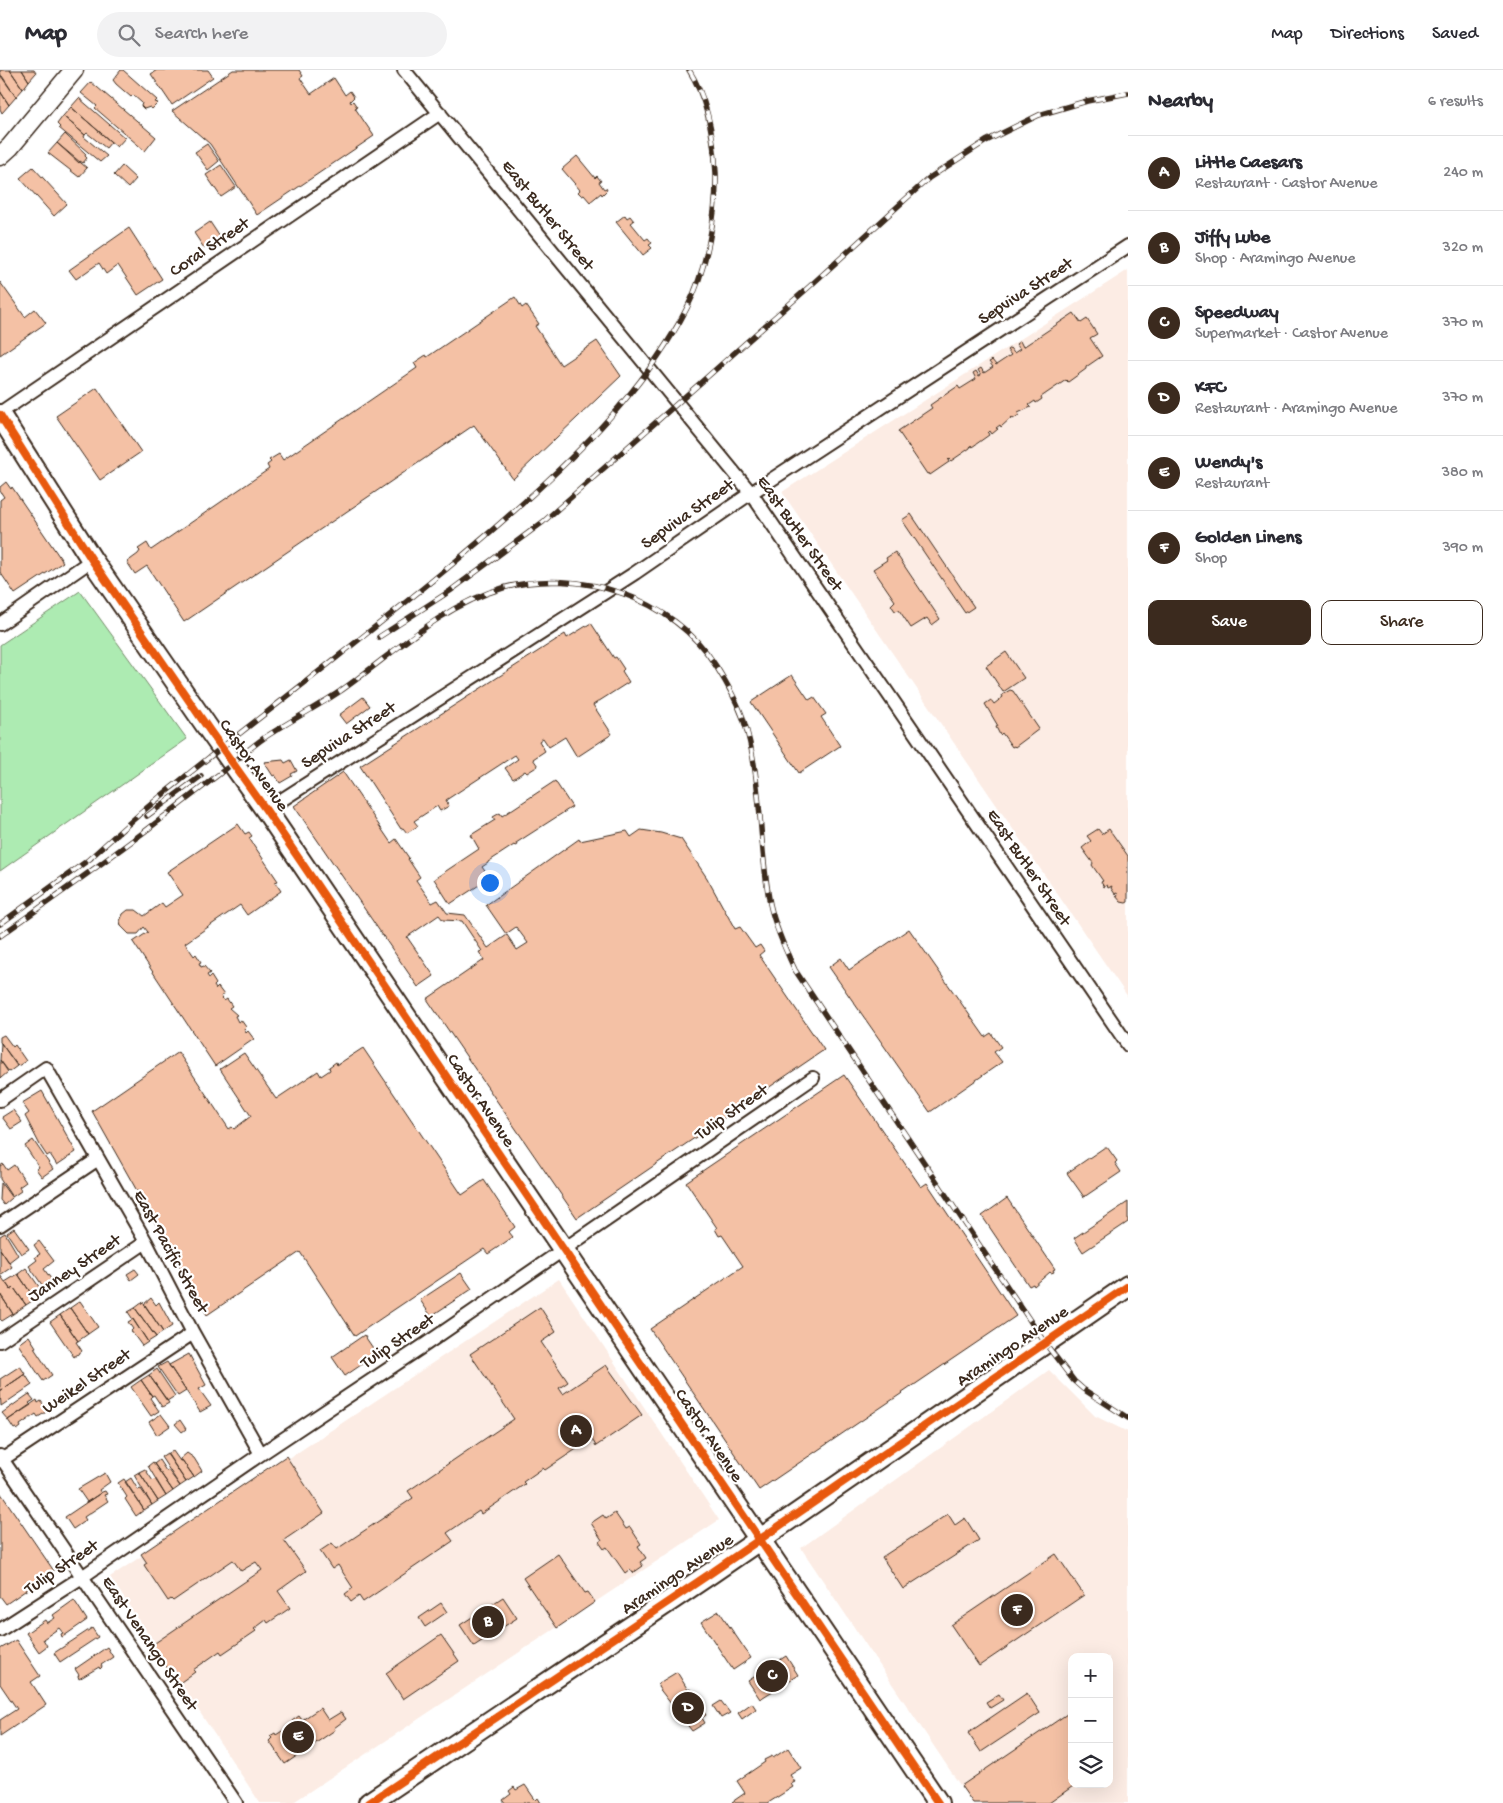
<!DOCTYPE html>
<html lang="en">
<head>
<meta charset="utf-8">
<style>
	:root { --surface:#fff; --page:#f2f2f3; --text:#2b2b33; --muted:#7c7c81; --line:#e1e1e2; --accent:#3b2a1e }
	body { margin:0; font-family:"Gochi Hand",sans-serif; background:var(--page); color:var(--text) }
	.controls { position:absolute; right:15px; bottom:15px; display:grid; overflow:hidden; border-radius:10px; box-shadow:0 5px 20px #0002 }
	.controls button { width:45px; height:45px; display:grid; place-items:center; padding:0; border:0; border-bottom:1px solid var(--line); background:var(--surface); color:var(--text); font:25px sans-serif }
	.you { position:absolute; left:489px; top:812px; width:18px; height:18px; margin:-12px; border:4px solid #fff; border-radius:50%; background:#1a73e8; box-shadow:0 0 0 8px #1a73e833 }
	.badge { display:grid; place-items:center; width:32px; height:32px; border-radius:50%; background:var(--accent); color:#fff; font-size:16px; font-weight:700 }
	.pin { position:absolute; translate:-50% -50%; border:2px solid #fff; box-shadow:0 1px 5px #0006 }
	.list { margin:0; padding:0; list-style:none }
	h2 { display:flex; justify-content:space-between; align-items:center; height:65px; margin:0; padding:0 20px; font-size:21px }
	h2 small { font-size:16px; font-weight:400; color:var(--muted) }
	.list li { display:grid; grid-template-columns:32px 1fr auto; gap:15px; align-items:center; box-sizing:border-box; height:75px; padding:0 20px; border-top:1px solid var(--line) }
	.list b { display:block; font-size:19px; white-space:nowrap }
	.list p { margin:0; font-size:16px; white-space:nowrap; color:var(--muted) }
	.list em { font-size:16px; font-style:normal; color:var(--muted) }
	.actions { display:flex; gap:10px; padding:15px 20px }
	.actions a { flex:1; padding:11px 0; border:1px solid var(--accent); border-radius:10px; text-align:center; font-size:18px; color:var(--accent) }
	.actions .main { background:var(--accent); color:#fff }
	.icon { flex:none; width:28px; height:28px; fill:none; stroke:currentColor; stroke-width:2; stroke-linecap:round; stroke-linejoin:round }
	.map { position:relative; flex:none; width:1128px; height:1733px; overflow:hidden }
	header { display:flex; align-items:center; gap:30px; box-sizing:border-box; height:70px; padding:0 25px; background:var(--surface); border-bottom:1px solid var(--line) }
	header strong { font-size:24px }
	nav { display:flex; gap:28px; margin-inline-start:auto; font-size:18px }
	.search { width:350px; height:45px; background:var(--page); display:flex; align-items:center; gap:12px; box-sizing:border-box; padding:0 18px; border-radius:28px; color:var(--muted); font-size:19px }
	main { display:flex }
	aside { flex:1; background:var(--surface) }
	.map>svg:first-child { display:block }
	.built { fill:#fcece4; fill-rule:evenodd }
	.green { fill:#adebb2; stroke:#748a68 }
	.building { fill:#f4c1a5; stroke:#3b2a1e }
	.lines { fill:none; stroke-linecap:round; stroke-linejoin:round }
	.street-casing { stroke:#3b2a1e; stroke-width:16 }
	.secondary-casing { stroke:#3b2a1e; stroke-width:21 }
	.primary-casing { stroke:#3b2a1e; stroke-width:24 }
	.street { stroke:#fff; stroke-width:12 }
	.secondary { stroke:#fff; stroke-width:18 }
	.primary { stroke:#fff; stroke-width:20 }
	.rail-casing { stroke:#3b2a1e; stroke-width:5.5 }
	.rail { stroke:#fff; stroke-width:4; stroke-dasharray:11; stroke-linecap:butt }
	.cycleway-casing { stroke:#fff; stroke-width:11 }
	.cycleway { stroke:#e8590c; stroke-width:8 }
	.labels { text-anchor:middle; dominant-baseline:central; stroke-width:4.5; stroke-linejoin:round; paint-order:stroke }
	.street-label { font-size:18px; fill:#3b2a1e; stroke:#fff }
</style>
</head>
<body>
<header>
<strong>Map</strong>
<div class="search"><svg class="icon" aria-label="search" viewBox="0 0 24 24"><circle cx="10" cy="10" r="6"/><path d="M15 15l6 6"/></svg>Search here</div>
<nav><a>Map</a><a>Directions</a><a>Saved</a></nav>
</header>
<main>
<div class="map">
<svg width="1128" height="1733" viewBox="0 0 1128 1733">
	<rect width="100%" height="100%" fill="#fff"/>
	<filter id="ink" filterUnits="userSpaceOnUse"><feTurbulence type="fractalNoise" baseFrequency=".02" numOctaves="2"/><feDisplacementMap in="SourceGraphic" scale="10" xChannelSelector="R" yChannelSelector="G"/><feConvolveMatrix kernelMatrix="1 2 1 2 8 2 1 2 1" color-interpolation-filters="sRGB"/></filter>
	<g filter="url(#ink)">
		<!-- built -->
		<path class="built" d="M1128,200V927L782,422Z
			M559,1209L719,1450L292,1733H260L110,1507Z
			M1049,1300L1095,1346L1128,1362V1733H972L801,1478ZM1072,1587H1109V1714H1072Z"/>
		<!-- green -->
		<path class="green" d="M80,521L187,669L0,801V575Z"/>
		<!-- building -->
		<path class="building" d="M0,0H10L23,19L16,27L1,6Z
			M10,0H22L29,11L23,19Z
			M22,0H34L36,3L29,11Z
			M121,0H123L157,30L155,32L158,33L152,39L150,37L144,39L141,36L142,33L133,25L131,27L116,14L113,10Z
			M157,0H208L213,7L172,35L151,4Z
			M233,0H299L303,6L300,8L311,24L334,8L345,25L350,21L354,27L350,31L351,33L353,31L357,37L355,38L374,66L257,145L210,74L172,41Z
			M0,6H2L16,27L9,35L0,21Z
			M91,12L156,67L145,81L95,38L97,36L81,23Z
			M0,21L9,35L2,43L0,39Z
			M79,28L125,68L117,77L71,37Z
			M71,37L111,72L106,78L87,63L85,65L63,46Z
			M63,46L85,65L84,67L107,86L100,92L59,58L60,57L57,54Z
			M65,64L86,84L85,86L87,88L83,93L80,91L79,93L57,73Z
			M57,73L87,98L79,107L48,83Z
			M207,74L219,91L208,100L195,82Z
			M577,86L595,108L597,106L601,111L599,112L604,119L606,118L607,120L602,125L601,123L590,132L584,125L582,126L578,122L580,120L562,99Z
			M221,95L236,117L221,127L206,105Z
			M122,96L136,109L128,118L114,105Z
			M33,97L67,134L54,146L20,108Z
			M625,145L627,148L630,146L634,151L631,153L645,170L648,168L652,173L649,175L652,178L643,185L616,152Z
			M210,152L220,167L204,178L194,163Z
			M129,158L162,209L138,225L118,195L106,204L99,193L76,209L69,200Z
			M0,212L25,247L35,239L46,253L0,285Z
			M515,227L522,238L526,235L539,254L535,256L561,295L597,271L621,306L513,409L474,355L184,552L147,496L135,504L127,492L138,484L140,481L138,479L147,473L151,480L269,399L267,395L271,392L269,390L279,384L283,390L417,298L414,293L426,285L427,287Z
			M1074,243L1081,253L1087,249L1097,264L1090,268L1102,286L1086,297V299L1068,312L1066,310L1041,327L1042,329L1036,333L1035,331L1029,335L1031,337L1018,343L1019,345L1013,349L1012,347L1001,357L1000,355L996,358L998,359L992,364L990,361L988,363L989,365L972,377L971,375L970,378L951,391L949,389L948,390L949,392L930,405L929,403L927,404L898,361L932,338L930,335L958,316L960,319L976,309L973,303L976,301L979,306L981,305L978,300L981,298L984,303L993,297L989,292L991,291L992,290L996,295L1011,285L1007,280L1010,278L1014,283L1020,279L1016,274L1020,271L1023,277Z
			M97,318L141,382L100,410L56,346Z
			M6,412L11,419L12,417L63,492L15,524L0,502V430L4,427L0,421V417Z
			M911,444L974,537L965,543L902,450Z
			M895,482L940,549L932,555L927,548L911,558L899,540L895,541L891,535L895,531L873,499L887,490L886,488Z
			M591,553L614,588L616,587L624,599L622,601L629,612L593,635L612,664L577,687L565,667L549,677L543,668L539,671L545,681L533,689L538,696L527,703L525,701L513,709L505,698L518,689L515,685L446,730L449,736L440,741L437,736L414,751L418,756L407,763L403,758L401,759L360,696L565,564L567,568Z
			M1006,582L1024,608L1003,622L986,596Z
			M792,605L809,630L814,627L826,644L821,647L840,676L799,703L751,632Z
			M1010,620L1013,621L1039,659L1015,677L1014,676L1012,677L1002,663L1000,665L996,657L998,656L985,634L991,630L994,634L1003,627L1002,625Z
			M363,627L370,636L346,654L339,645Z
			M283,690L285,693L291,690L297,701L291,704L292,706L280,713L275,705L273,706L264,692Z
			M343,702L391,773L396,769L409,788L408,789L420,807L416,810L432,833L438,830L447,843L465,845L488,878L507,865L517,880L528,873L516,857L506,864L486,835L579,769L580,771L627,761L631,767L641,760L661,763L681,769L707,808L735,859L740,857L755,878L760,875L764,881L759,885L824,980L577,1148L427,929L484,890L479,882L482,881L462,851L443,850L439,845L407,867L434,906L418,917L294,736Z
			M555,711L572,737L516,773L517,775L515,776L514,775L488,792V793L482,797L490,808L450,834L434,809L479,779L471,765L495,750L493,747L500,743L502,746Z
			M238,754L245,764L249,762L252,766L249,768L278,811L275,812L281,821L247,845L240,835L185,873L194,886L196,884L201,892L199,893L201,897L204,896L210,903L207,905L209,908L211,906L216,914L214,916L216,919L218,917L224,925L221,926L224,931L227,929L232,936L229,938L237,945L235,946L238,952L241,950L246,957L244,959L246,963L248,961L254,969L215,996L133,872L148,862L144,857L138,864H129L121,856L120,851L123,844L128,840H136L144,846L162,833L165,837L183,825L167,802Z
			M1098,759L1102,764L1109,759L1128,786V832L1126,833L1121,832L1116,826L1118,825L1117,823L1115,824L1111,818L1112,816L1108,818L1107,815L1104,817L1101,812L1103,811L1092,795L1093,793L1082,778L1091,771L1087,766Z
			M909,859L985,967L991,963L1001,977L994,982L1002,992L930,1042L829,897L841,888L849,900Z
			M4,965L13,977L15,975L26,991L18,996L0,972V967Z
			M1,973L17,996L9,1002L0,990Z
			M363,978L462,1125L484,1110L515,1157L509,1162L513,1167L488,1184L484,1179L355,1266L300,1182L207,1245L92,1041L178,982L229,1059L232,1057L234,1059L251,1046L220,999L244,983L276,1029L318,1001L321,1006L330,1000L329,997L336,992L337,995Z
			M0,990L8,1002L1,1008L0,1007Z
			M844,1005L921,1117L927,1113L1016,1246L759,1420L650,1259L743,1196L722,1165L719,1166L715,1159L717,1158L686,1112Z
			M42,1021L76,1082L57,1095L50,1084L47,1086L41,1077L25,1046L29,1043L22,1033Z
			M13,1040L22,1052L11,1059L2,1047Z
			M33,1070L53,1099L42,1107L36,1099L39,1097L25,1076Z
			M1105,1077H1107L1117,1091L1115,1093L1121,1102L1084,1127L1067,1103Z
			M3,1094L7,1100L14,1095L26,1112L19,1117L21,1121L12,1127L0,1109V1096Z
			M1,1113L12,1128L4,1135L0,1130Z
			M1007,1128L1055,1199L1053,1200L1054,1202L1051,1203L1050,1202L1034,1216L1033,1214L1029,1216L982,1146Z
			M1128,1132V1152L1083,1182L1074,1168Z
			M14,1158L29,1179L21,1184L7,1163Z
			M5,1163L18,1185L9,1192L0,1179V1166Z
			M39,1171L54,1191L44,1199L56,1216L47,1222L29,1196L37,1190L35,1187L40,1184L34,1175Z
			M0,1179L12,1197L0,1205L11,1220L14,1218L26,1235L13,1244L0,1224Z
			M26,1198L44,1224L35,1229L18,1204Z
			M135,1199L139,1204L131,1210L127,1204Z
			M461,1203L472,1219L431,1246L420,1230Z
			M18,1204L35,1229L26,1235L14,1218L11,1220L5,1212Z
			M0,1224L13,1244L2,1251L0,1249Z
			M151,1228L156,1235L159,1232L172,1256L163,1262L144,1234Z
			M80,1231L98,1257L88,1264L70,1238Z
			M143,1232L163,1262L156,1267L135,1238Z
			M540,1237L556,1262L541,1272L568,1312L559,1318L563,1324L606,1295L642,1345L596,1376L590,1366L577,1376L578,1378L545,1400L543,1398L523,1412L525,1414L481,1444L479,1441L447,1463L453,1471L363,1532L359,1526L351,1532L345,1524L353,1518L338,1495L332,1499L320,1481L332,1473L337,1479L413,1428L408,1421L514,1349L470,1284Z
			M70,1238L88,1264L78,1271L60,1245Z
			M135,1238L156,1267L148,1272L128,1242Z
			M60,1245L78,1271L76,1272L82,1281L74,1287L50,1252Z
			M133,1249L148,1272L142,1276L131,1261L133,1259L128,1252Z
			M364,1265L377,1284L345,1306L332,1287Z
			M29,1266L36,1277L34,1278L52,1305L43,1311L18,1274Z
			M189,1284L206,1315L199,1319L211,1336L200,1342L169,1295Z
			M167,1292L186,1321L178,1326L158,1297Z
			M20,1296L25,1304L0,1321V1309Z
			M157,1299L175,1326L167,1331L149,1305Z
			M25,1304L32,1315L1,1336L0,1321Z
			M149,1305L169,1333L162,1337L154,1325L152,1326L141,1310Z
			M141,1310L152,1326L150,1328L159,1341L151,1346L131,1317Z
			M29,1324L34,1330L29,1333L31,1335L8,1350L2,1343Z
			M37,1330L38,1333L41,1331L48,1341L38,1347L36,1344L20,1355L21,1357L17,1360L16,1358L14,1359L8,1350Z
			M161,1344L170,1356L157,1365L149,1352Z
			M180,1350L186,1359L182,1362L175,1354Z
			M173,1381L180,1391L182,1390L194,1407L186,1412L167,1384Z
			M167,1383L186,1412L180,1416L161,1387Z
			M187,1383L194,1388L202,1401L194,1407L182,1390L180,1391V1389Z
			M286,1386L324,1443L284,1470L306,1501L278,1521L290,1538L268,1553L266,1550L254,1559L256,1561L222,1584L220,1581L193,1600L195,1602L178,1614L152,1575L262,1500L256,1492L241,1501L233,1490L173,1531L171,1529L168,1531L144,1495L147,1493L141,1484Z
			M159,1390L166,1401L168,1400L180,1416L173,1421L154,1394Z
			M153,1392L173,1421L166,1426L148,1396Z
			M145,1399L153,1411L155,1409L166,1426L158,1431L139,1402Z
			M139,1402L158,1431L152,1435L134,1405Z
			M105,1403L110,1412L99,1420L101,1423L87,1432L78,1419Z
			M131,1408L138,1420L141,1419L152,1435L144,1440L125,1412Z
			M124,1409L144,1440L136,1446L125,1429L127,1427L118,1413Z
			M105,1421L107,1424L104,1425L108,1431L84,1447L86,1450L73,1459L65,1447L102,1422Z
			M0,1422L54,1501L6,1534L0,1526Z
			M615,1443L626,1459L630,1457L641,1474L638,1476L646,1488L640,1492L643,1496L633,1503L630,1499L625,1503L607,1477L604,1479L599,1472L602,1470L591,1453L603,1445L606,1449Z
			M948,1444L955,1455L965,1448L979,1470L903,1519L882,1487Z
			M558,1484L585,1523L588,1522L595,1532L557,1558L523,1508Z
			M1056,1484L1084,1525L979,1596L951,1555Z
			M503,1527L517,1548L474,1576L460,1555Z
			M74,1530L87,1550L64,1566L62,1567L61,1564L63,1563L59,1558L43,1569L47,1576L39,1582L26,1563L45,1550L47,1553L55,1548L53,1545Z
			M441,1533L447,1542L425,1557L419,1548Z
			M719,1541L751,1588L733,1600L701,1552Z
			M92,1558L98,1567L60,1592L54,1583Z
			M441,1565L459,1591L403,1629L386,1603Z
			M16,1570L40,1606L31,1612L46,1635L0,1666V1650L17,1639L0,1614V1579Z
			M107,1577L113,1587L101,1595L102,1597L100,1599L99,1597L79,1609L78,1606L79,1605L75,1599Z
			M786,1586L798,1605L760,1629L748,1611Z
			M677,1602L688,1620L690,1619L696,1628L694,1629L706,1645L702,1648L705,1653L692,1661L658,1617L659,1613Z
			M1027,1623L1040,1643L981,1682L968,1663Z
			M999,1624L1003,1630L990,1638L986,1632Z
			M721,1631L730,1643L721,1648L713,1636Z
			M752,1633L756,1639L742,1649L738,1643Z
			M320,1638L328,1650L341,1642L346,1649L334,1658L335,1660L285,1694L269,1671L272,1668L270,1666L275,1663L276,1665L293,1654L292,1651L299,1646L302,1650Z
			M1067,1644L1072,1651V1714H1076L1049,1733H973L961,1716Z
			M788,1678L801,1698L790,1705L795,1712L791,1714L793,1717L768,1733H733L732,1732L745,1723L737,1711L765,1692L764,1690L772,1686L773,1688Z
			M525,1715L534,1728L536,1730L538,1728L541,1733H505L503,1730L511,1724L509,1721L514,1717L516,1720Z"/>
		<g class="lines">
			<defs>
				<path id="street" d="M404,0L751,423L1128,975
					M0,343L440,43
					M0,554L92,490
					M266,740L635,503L751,423L1128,176
					M0,1030L46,998L146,1172L193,1263L261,1384
					M0,1155L98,1089
					M0,1271L146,1172
					M0,1386L236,1733
					M0,1391L193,1263
					M0,1560L82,1507L261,1384L426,1274L813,1008"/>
				<path id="secondary" d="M0,86L10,77L74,0"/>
				<path id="primary" d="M0,345L92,490L210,661L266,740L938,1733
					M369,1733L711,1503L1128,1216"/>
			</defs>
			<!-- street casing -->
			<use href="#street" class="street-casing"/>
			<!-- secondary casing -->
			<use href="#secondary" class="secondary-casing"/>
			<!-- primary casing -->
			<use href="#primary" class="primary-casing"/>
			<!-- street -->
			<use href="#street" class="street"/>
			<!-- secondary -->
			<use href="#secondary" class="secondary"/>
			<!-- primary -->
			<use href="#primary" class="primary"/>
			<defs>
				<path id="rail" d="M379,567L450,521L543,452L810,216L929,108L986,71L1039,45L1087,31L1128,23
					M147,746L201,706
					M87,791C116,765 145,738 176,714C230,670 286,628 341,584C406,532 472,480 534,423C593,369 650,310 687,238C706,201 717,144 716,103C714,68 708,30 689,0
					M0,854L91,788
					M0,866C49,831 99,796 148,759C174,739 201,718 227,698C239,688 251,677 264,668C288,652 315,638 339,622C391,586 440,536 503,518C579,497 673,527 716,596C726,612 736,629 743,648C763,708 758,773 770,834C775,857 785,879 795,900L1045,1273L1074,1311L1083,1319L1128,1348"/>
			</defs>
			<!-- rail casing -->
			<use href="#rail" class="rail-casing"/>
			<!-- rail -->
			<use href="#rail" class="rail"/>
			<defs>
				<path id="cycleway" d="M0,345L92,490L210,661L266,740L938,1733
					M369,1733L711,1503L1128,1216"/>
			</defs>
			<!-- cycleway casing -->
			<use href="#cycleway" class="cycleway-casing"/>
			<!-- cycleway -->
			<use href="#cycleway" class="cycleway"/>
		</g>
	</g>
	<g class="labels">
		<!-- street labels -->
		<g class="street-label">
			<text transform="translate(547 146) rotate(51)">East Butler Street</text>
			<text transform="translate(210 178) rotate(-34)">Coral Street</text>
			<text transform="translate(1026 222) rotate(-33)">Sepviva Street</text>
			<text transform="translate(688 445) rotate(-35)">Sepviva Street</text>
			<text transform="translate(799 464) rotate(55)">East Butler Street</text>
			<text transform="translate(349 666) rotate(-33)">Sepviva Street</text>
			<text transform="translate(253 696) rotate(55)">Castor Avenue</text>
			<text transform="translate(1028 798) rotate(56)">East Butler Street</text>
			<text transform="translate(480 1031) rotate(56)">Castor Avenue</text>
			<text transform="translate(732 1043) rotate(-35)">Tulip Street</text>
			<text transform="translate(170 1182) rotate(61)">East Pacific Street</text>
			<text transform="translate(75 1199) rotate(-34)">Janney Street</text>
			<text transform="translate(398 1272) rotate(-34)">Tulip Street</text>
			<text transform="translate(1013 1277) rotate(-34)">Aramingo Avenue</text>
			<text transform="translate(87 1312) rotate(-34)">Weikel Street</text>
			<text transform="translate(708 1366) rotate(56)">Castor Avenue</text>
			<text transform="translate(62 1498) rotate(-34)">Tulip Street</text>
			<text transform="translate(678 1505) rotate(-34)">Aramingo Avenue</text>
			<text transform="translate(149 1574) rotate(56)">East Venango Street</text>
		</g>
	</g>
</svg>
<div class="controls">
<button>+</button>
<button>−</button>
<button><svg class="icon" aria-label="layers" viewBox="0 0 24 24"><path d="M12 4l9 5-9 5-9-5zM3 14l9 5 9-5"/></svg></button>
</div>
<div class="you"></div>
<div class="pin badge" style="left:576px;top:1361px">A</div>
<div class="pin badge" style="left:488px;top:1552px">B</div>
<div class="pin badge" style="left:772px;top:1606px">C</div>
<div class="pin badge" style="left:688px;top:1638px">D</div>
<div class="pin badge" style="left:298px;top:1667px">E</div>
<div class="pin badge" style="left:1017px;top:1540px">F</div>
</div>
<aside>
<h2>Nearby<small>6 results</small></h2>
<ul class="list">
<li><span class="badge">A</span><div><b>Little Caesars</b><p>Restaurant · Castor Avenue</p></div><em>240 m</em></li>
<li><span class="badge">B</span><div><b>Jiffy Lube</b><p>Shop · Aramingo Avenue</p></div><em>320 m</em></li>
<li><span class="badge">C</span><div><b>Speedway</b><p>Supermarket · Castor Avenue</p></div><em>370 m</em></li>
<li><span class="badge">D</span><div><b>KFC</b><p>Restaurant · Aramingo Avenue</p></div><em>370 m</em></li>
<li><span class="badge">E</span><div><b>Wendy's</b><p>Restaurant</p></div><em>380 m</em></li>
<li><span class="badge">F</span><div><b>Golden Linens</b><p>Shop</p></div><em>390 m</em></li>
</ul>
<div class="actions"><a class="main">Save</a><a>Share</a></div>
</aside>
</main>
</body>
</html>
